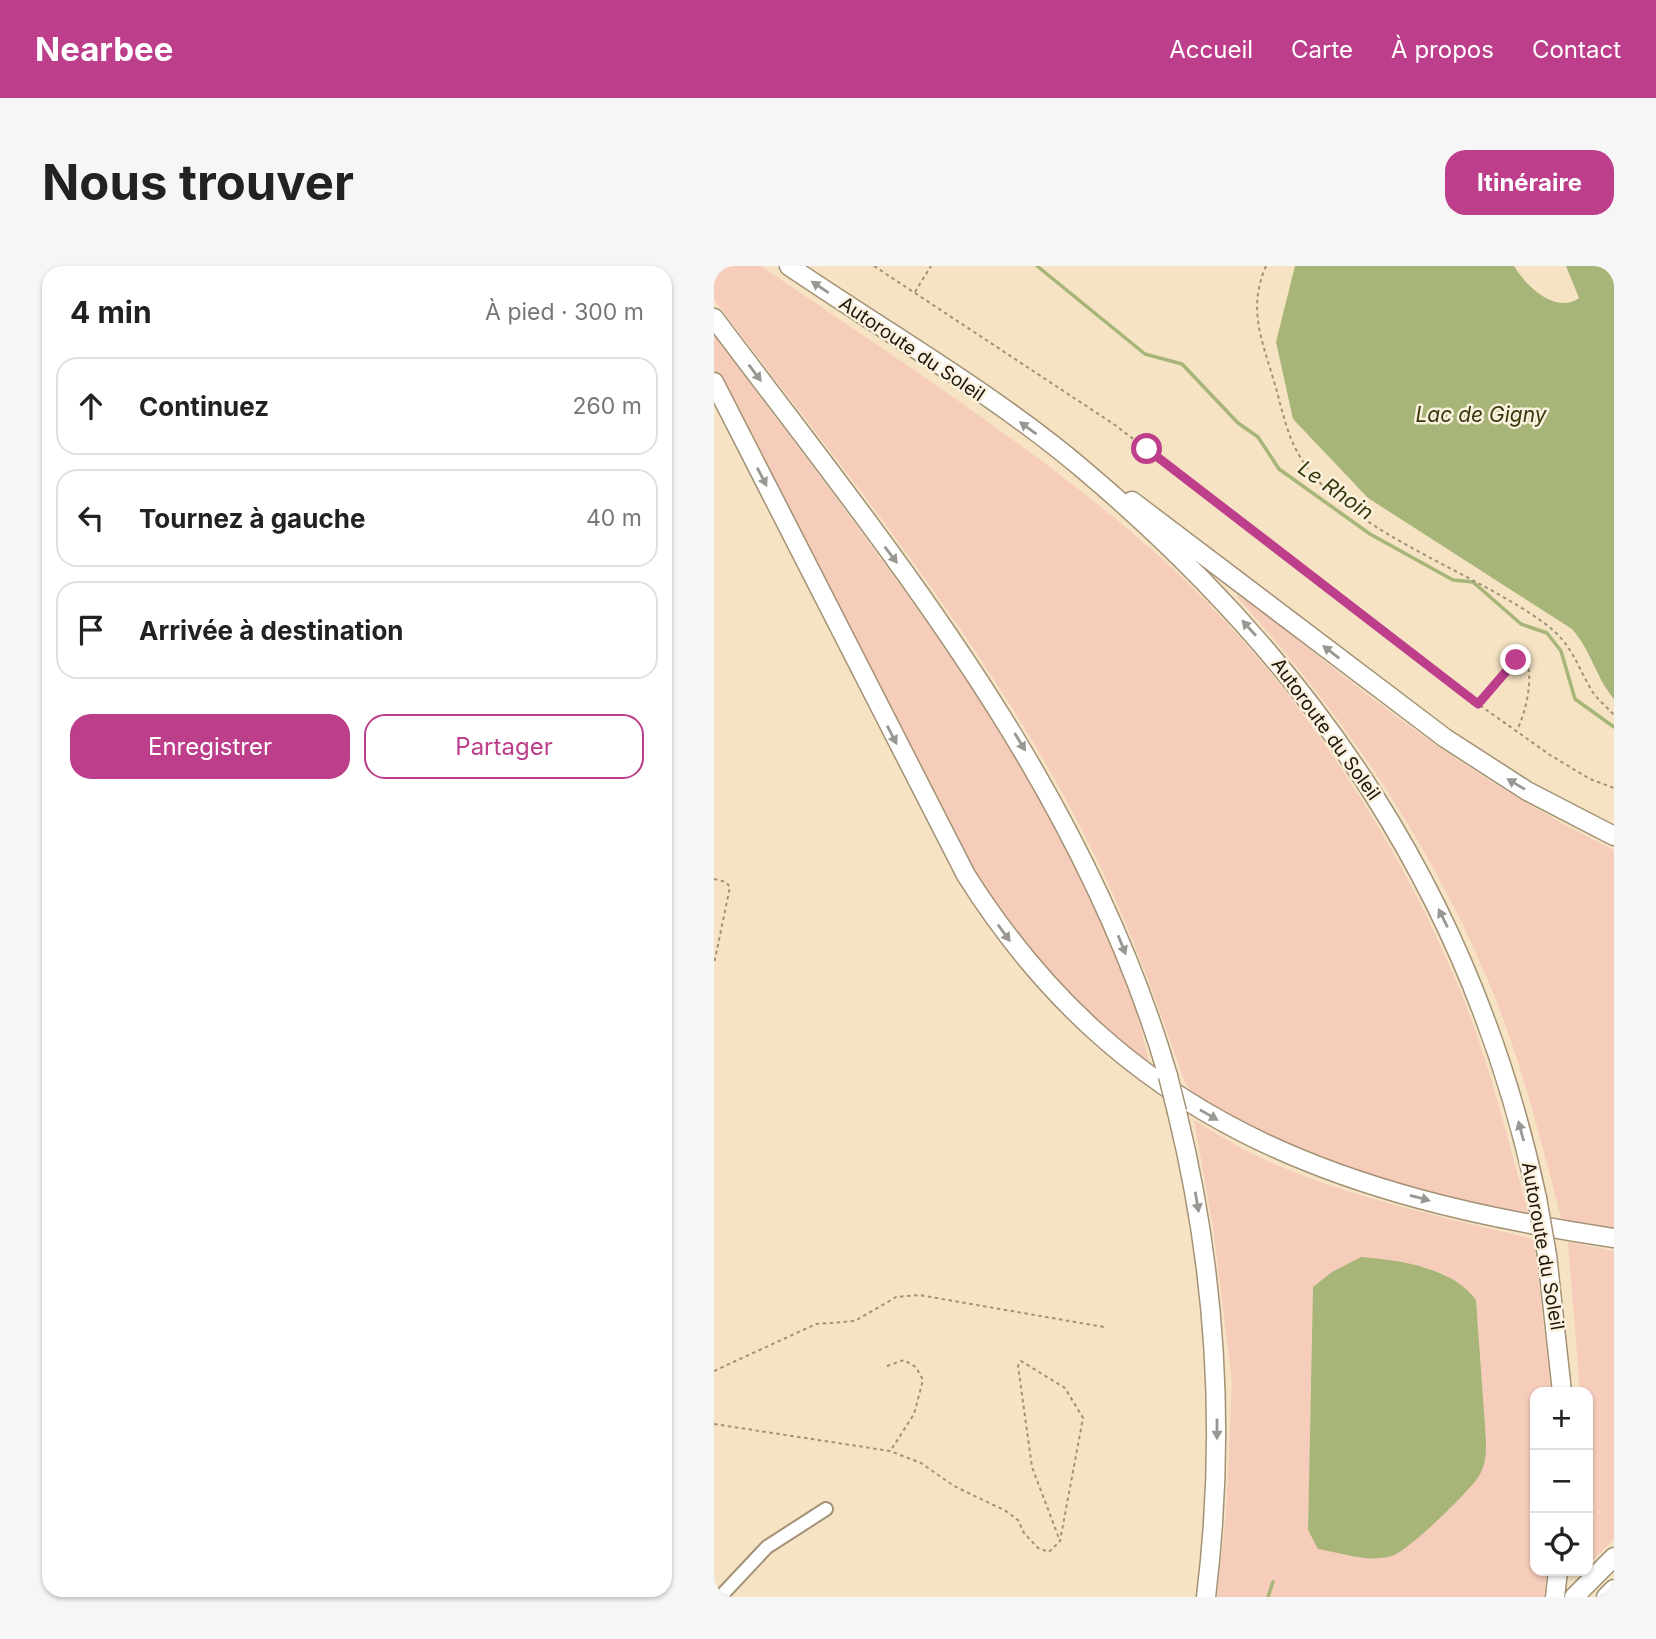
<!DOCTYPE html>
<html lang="fr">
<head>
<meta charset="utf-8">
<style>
	:root { --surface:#fff; --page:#f6f6f6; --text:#222; --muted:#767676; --line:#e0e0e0; --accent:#bd3e8b }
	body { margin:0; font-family:Inter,sans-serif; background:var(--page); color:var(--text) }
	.controls { position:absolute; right:21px; bottom:21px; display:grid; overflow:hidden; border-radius:14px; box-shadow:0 2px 5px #0004 }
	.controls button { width:63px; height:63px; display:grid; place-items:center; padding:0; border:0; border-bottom:2px solid var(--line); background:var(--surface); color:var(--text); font:35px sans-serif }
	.stop { position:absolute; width:21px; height:21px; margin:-16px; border:5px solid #bd3e8b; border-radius:50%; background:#fff }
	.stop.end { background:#bd3e8b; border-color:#fff; box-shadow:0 2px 7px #0008 }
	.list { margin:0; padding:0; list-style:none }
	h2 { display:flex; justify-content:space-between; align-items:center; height:91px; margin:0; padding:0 28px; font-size:30px }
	h2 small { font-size:23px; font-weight:400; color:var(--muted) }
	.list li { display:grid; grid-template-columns:46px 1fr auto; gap:21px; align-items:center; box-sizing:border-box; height:98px; margin:0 14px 14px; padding:0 14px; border:2px solid var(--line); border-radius:21px }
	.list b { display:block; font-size:26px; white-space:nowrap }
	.list em { font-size:23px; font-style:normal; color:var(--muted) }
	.actions { display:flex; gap:14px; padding:21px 28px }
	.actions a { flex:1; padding:16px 0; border:2px solid var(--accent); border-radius:21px; text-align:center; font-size:24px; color:var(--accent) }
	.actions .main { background:var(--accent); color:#fff }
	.icon { flex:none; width:38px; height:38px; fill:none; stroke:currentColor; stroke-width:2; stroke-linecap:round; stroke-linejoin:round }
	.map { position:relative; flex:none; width:900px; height:1331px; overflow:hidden; border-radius:21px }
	header { display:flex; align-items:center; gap:42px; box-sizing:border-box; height:98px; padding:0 35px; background:var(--accent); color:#fff }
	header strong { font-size:33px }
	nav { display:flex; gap:38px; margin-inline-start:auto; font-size:24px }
	.intro { display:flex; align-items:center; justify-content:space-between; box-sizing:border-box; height:168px; padding:0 42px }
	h1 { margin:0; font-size:49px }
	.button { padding:18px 32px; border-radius:21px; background:var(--accent); color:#fff; font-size:24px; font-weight:700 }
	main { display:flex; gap:42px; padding:0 42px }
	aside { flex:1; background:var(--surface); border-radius:21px; box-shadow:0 2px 5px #0004 }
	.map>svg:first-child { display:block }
	.green { fill:#f6ccbb; fill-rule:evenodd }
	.water { fill:#a7b579 }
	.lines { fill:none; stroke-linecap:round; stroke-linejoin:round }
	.stream { stroke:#a7b579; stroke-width:3.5 }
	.minor-casing { stroke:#a39275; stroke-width:16 }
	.highway-casing { stroke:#a39275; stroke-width:21 }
	.path { stroke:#9f917a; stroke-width:2; stroke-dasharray:3.5 3.5; stroke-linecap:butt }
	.minor { stroke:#fff; stroke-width:12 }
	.highway { stroke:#fff; stroke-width:18 }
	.highway-bridge-casing { stroke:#a39275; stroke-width:21; stroke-linecap:butt }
	.highway-bridge { stroke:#fff; stroke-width:18 }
	.oneway { fill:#999792 }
	.route { stroke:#bd3e8b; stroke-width:9 }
	.labels { text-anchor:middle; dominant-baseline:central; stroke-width:5; stroke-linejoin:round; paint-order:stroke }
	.street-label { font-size:19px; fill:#1d170c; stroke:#fcf1de }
	.water-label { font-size:21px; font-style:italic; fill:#333b0c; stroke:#fcf1de }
</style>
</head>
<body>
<header>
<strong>Nearbee</strong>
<nav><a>Accueil</a><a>Carte</a><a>À propos</a><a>Contact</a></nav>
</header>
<div class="intro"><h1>Nous trouver</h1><a class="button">Itinéraire</a></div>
<main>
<aside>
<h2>4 min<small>À pied · 300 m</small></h2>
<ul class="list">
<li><svg class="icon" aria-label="ahead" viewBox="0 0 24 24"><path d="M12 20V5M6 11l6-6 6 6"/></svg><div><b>Continuez</b></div><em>260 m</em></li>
<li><svg class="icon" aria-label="left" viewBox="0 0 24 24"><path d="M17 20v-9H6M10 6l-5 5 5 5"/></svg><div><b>Tournez à gauche</b></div><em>40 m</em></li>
<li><svg class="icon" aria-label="arrive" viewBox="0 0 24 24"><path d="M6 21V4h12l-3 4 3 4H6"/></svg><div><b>Arrivée à destination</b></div></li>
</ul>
<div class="actions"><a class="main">Enregistrer</a><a>Partager</a></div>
</aside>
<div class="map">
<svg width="900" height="1331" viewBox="0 0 900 1331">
	<rect width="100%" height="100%" fill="#f5e3c4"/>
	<!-- green -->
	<path class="green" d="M0,0H47C174,87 304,170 422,270C563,390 673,550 744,719C775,793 793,872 815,949C739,934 511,880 471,817C444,739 417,663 381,590C285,393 133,208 0,34Z
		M0,68C149,274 319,472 411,712C423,741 429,773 437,803L350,729L286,648L225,548L0,103Z
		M528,328C644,425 763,518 900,584V962L848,956C827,873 806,790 773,712C711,567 628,448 523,331Z
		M480,854C500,866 520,879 541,889C623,929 731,952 820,973L837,1126H821V1305H833L830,1331H503L512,1248L518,1115L499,961ZM647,991L667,993L728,1007L762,1034L772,1174L657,1293L634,1288L594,1264L599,1021Z
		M854,976L900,985V1273L874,1299V1126H866Z"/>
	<!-- water -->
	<path class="water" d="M581,0H800C811,19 842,49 865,32L852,0H900V433C882,412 877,384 858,363L654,232L579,153L562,76Z
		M647,991C686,994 739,1002 762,1034L772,1174C772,1187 772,1199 765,1210C755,1226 694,1285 678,1290C654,1297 628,1287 604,1283L594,1264L599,1021L618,1006Z"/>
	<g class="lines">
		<!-- stream -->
		<path class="stream" d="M323,0L431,88L468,98L524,157L544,171L565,203L656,268L739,314L759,316L807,358L833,367L847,385L861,433L900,461
			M554,1331L559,1316"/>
		<defs>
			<path id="minor" d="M6,1331L53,1281L112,1243"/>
			<path id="highway" d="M75,0C172,66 282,129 371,205C603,401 759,632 823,932
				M0,52C179,290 369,518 454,810
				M0,116L252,609C407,855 624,931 900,972
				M418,235L731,472L813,525L900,570
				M463,846C502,1005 512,1168 492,1331
				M833,989L848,1126
				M841,1331L844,1305
				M860,1331L900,1291
				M892,1331L900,1323"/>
		</defs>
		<!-- minor casing -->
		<use href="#minor" class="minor-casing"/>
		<!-- highway casing -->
		<use href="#highway" class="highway-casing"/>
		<!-- path -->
		<path class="path" d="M160,0L401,159L764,438L836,489L876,513L900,522
			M552,0C534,41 547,72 559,112C568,141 572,171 590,197C636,266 761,306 830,357C858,377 862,398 878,425C884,434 893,441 900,449
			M201,26L217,0
			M764,438L802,394L813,395C819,414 812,446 803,464
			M0,613L12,616L16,621L0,698
			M173,1100L190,1094L202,1101L209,1114L200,1148L177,1184
			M0,1105L102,1058L141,1055L182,1031L205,1029L390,1061
			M0,1158L176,1185L207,1197L240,1220L292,1245L304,1254L310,1267L324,1282L335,1286L346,1275L369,1152L351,1122L307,1095L304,1100L318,1201L346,1275"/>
		<!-- minor -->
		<use href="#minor" class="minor"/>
		<!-- highway -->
		<use href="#highway" class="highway"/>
		<defs>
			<path id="highway-bridge" d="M454,810L463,846
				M823,932L833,989"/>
		</defs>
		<!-- highway-bridge casing -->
		<use href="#highway-bridge" class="highway-bridge-casing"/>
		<!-- highway-bridge -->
		<use href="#highway-bridge" class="highway-bridge"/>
	</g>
	<!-- one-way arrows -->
	<defs><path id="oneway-solid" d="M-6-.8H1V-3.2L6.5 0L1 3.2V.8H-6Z" transform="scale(1.75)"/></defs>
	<g class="oneway">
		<use href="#oneway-solid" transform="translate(106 21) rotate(-146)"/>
		<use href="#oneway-solid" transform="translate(41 107) rotate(53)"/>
		<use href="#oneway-solid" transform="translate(314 162) rotate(-144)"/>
		<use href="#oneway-solid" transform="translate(48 211) rotate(63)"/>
		<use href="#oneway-solid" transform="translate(177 289) rotate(53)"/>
		<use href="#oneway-solid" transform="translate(535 362) rotate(-132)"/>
		<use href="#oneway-solid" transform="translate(617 386) rotate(-142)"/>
		<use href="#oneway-solid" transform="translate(178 469) rotate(63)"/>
		<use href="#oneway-solid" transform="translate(306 476) rotate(59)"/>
		<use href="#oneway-solid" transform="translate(802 518) rotate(-149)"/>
		<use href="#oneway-solid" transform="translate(729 652) rotate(-116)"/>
		<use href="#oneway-solid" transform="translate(290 667) rotate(54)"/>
		<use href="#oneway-solid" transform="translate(408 679) rotate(68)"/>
		<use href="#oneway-solid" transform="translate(495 849) rotate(30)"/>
		<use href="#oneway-solid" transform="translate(807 865) rotate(-105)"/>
		<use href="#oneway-solid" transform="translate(706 932) rotate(15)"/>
		<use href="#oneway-solid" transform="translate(483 936) rotate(80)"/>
		<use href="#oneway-solid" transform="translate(503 1163) rotate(90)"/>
	</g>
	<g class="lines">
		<!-- route -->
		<path class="route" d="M433,183L764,438L802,394"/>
	</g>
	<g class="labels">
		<!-- street labels -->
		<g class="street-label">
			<text transform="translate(198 83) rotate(34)">Autoroute du Soleil</text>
			<text transform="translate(612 463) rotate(54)">Autoroute du Soleil</text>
			<text transform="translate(829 980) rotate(80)">Autoroute du Soleil</text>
		</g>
		<!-- water labels -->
		<g class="water-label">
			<text x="767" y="148">Lac de Gigny</text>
			<text transform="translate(622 224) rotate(35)">Le Rhoin</text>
		</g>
	</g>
</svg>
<div class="controls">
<button>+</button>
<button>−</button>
<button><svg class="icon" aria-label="locate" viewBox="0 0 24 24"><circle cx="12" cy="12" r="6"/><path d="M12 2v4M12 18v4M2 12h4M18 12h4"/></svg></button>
</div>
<div class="stop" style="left:433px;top:183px"></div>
<div class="stop end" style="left:802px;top:394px"></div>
</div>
</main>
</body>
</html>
